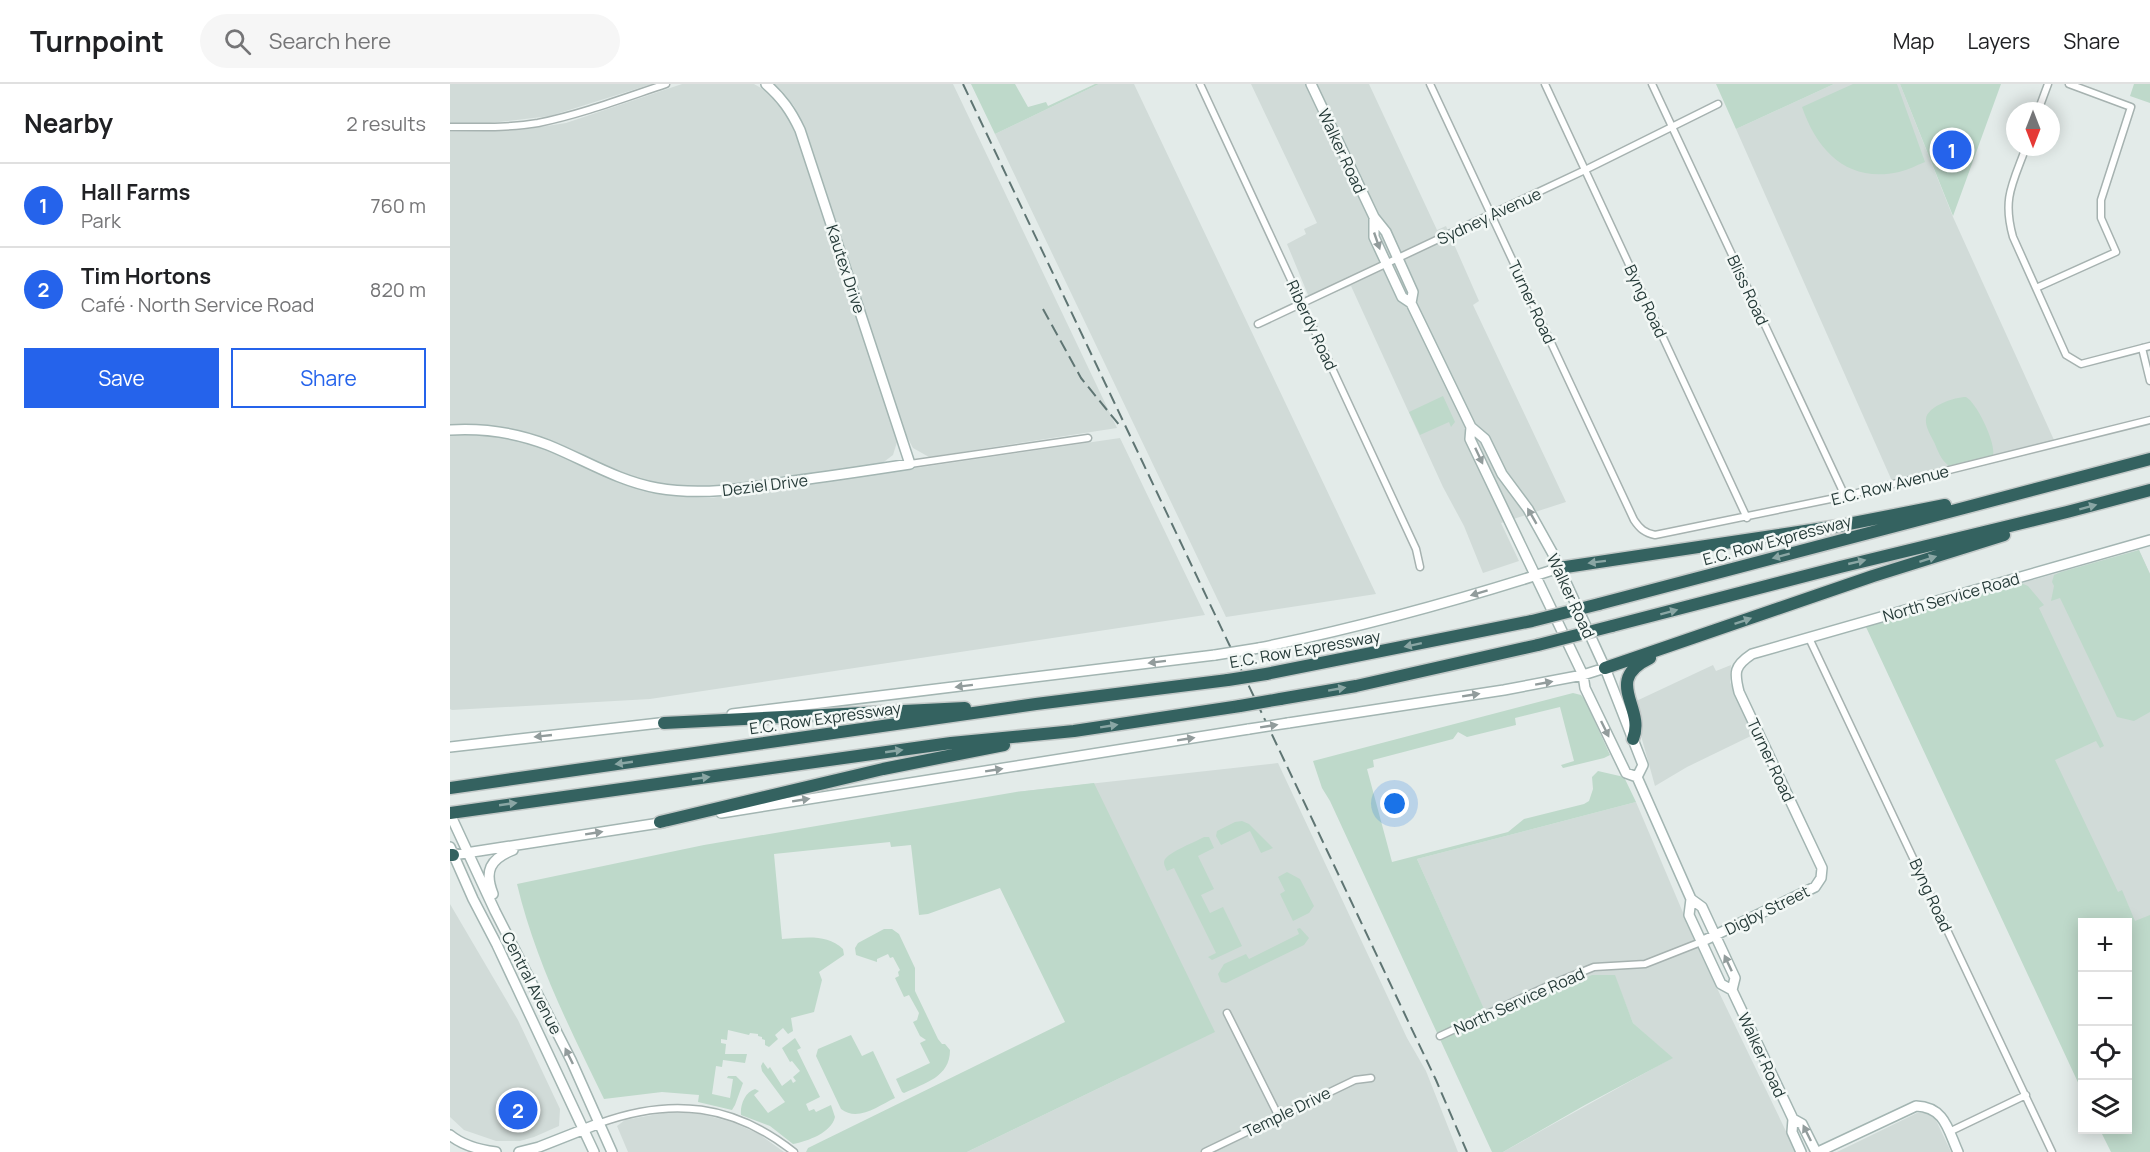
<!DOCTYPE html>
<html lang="en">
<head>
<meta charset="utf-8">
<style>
	:root { --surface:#fff; --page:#f6f6f6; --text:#202124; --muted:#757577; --line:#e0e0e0; --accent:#2563eb }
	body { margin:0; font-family:Manrope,sans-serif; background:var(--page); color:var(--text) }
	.controls { position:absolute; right:18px; bottom:18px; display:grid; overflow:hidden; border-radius:0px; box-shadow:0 3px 15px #0003 }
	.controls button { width:54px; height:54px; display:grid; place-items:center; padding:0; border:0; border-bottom:2px solid var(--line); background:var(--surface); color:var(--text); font:30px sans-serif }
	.compass { position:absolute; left:1556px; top:18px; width:54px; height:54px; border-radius:50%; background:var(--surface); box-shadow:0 3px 15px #0003; rotate:180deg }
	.you { position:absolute; left:945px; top:720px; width:21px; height:21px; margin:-15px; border:4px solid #fff; border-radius:50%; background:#1a73e8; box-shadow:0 0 0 9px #1a73e833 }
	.badge { display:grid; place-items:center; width:39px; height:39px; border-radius:50%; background:var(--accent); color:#fff; font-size:20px; font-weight:700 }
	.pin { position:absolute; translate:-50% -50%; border:3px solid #fff; box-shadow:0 2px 6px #0006 }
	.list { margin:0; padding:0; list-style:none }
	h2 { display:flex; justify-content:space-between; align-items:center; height:78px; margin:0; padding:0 24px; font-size:26px }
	h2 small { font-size:20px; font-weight:400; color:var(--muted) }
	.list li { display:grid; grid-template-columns:39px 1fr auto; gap:18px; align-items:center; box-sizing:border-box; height:84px; padding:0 24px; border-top:2px solid var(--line) }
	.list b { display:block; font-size:22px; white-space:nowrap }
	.list p { margin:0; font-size:20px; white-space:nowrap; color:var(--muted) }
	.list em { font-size:20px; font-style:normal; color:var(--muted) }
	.actions { display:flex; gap:12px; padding:18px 24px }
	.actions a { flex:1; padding:14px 0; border:2px solid var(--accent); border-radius:0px; text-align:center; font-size:21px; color:var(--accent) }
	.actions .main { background:var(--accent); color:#fff }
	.icon { flex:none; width:33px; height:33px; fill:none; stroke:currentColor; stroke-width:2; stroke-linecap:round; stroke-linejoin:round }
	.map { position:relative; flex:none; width:1700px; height:1068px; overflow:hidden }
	header { display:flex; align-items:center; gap:36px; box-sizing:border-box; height:84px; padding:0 30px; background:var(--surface); border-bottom:2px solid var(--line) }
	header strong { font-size:28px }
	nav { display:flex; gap:33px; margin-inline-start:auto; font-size:21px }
	.search { width:420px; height:54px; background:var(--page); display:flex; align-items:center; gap:15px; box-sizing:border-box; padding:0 21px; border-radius:33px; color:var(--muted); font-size:22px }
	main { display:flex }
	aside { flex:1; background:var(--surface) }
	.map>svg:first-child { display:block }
	.built { fill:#d1dbd8 }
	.green { fill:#bed9ca }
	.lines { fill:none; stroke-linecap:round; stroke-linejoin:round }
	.street-casing { stroke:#a6b2b0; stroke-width:9 }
	.secondary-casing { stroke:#a3b5b2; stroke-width:12 }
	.highway-casing { stroke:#c2c8c7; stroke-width:15 }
	.street { stroke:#fff; stroke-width:6 }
	.secondary { stroke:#fff; stroke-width:9 }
	.highway { stroke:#346260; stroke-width:12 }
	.rail { stroke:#5f7573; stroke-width:2; stroke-dasharray:12 6; stroke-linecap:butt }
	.secondary-bridge-casing { stroke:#a3b5b2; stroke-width:12; stroke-linecap:butt }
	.highway-bridge-casing { stroke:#c2c8c7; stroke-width:15; stroke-linecap:butt }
	.secondary-bridge { stroke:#fff; stroke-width:9 }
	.highway-bridge { stroke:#346260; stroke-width:12 }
	.oneway { fill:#929c9c }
	.oneway2 { fill:#8aa6a4 }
	.labels { text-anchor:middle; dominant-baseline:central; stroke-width:5; stroke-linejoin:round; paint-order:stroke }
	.street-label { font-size:16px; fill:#253a38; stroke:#f3f8f6 }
</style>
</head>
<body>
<header>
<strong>Turnpoint</strong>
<div class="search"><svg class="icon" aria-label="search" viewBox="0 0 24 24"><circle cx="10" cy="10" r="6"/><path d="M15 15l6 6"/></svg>Search here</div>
<nav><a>Map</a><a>Layers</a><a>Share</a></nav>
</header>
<main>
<aside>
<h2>Nearby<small>2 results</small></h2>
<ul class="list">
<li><span class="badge">1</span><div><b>Hall Farms</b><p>Park</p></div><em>760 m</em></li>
<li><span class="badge">2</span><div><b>Tim Hortons</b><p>Café · North Service Road</p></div><em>820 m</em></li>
</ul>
<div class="actions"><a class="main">Save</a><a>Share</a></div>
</aside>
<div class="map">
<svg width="1700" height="1068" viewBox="0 0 1700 1068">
	<rect width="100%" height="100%" fill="#e3ebe9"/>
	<!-- built -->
	<path class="built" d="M0,0H202L100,32L40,39H0Z
		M232,0H304L323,11L342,36L447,358L443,371L431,380L261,404H235L205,400L177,392L104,359L61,345L0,340V48L71,46L116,39Z
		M323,0H503L667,344L479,373L463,364L453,345L355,46L344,22L333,8Z
		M649,0H684L926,510L776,533L545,50Z
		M801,0H919L987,146L996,142L1029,217L1023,221L1116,418L1051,439L1069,477L1033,489L1014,442L993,403L901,202L861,218L837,160L856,150L854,145L867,139Z
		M1384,0H1450L1503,133L1604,356L1442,397L1286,45Z
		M0,350L38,351L74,358L99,366L167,397L193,406L219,411L261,414L670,354L755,531L200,615L2,626L0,625Z
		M1689,466L1700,490V942L1678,838H1632L1416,543Z
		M1263,581L1266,587L1281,581L1280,598L1305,650L1237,683L1205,702L1182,619Z
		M828,679L957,954L976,987L1008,1068H517L674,992L566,708Z
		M1186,718L1251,871L1346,1068H1053L1222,974L1183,939L1164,891L1142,892L1039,937L967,775Z
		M0,820L68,936L110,1025L109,1042L84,1053L70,1057H46L14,1046L0,1033Z
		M219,1028L251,1030L282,1038L309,1050L334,1068H178L167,1042L175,1036Z
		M1467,1029H1478L1485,1034L1501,1068H1387Z"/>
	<!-- green -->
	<path class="green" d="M521,0H565L578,23L596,18L598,22L645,0H649L545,50Z
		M1266,0H1384L1286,45Z
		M1403,0H1447L1475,78C1467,81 1458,86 1449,88C1399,99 1368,69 1352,23Z
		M1450,0H1551L1503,132Z
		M1684,0H1700V19L1680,12Z
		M993,312L1005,338L1001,343L999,338L970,351L959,328Z
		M1516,313C1527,319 1546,359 1543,371L1499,382C1491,376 1488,367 1484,358C1481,352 1475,343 1476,335C1477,322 1505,313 1516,313Z
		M1689,466L1700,490V628L1684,637L1667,633L1610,514L1601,517L1604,502L1602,498L1604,491L1611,488Z
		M1571,499L1578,502L1594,521L1589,524L1654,662L1650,664L1646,657L1605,676L1668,808L1672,806L1685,837L1700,831V1068H1661L1650,1046H1678V838H1632V1007L1416,543Z
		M1123,609L1131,611L1135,616L1160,671L1154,674L1113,684L1111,681L1124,677L1110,623L1065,634L1066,641L1017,653L1008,648L1003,655L923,676L924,683L917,685L942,778L1058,748L1074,735L1134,720L1139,717L1143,705L1142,693L1148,687L1174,693L1186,718L967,775L1039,936L1142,891H1165L1183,939L1223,974L1135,1021L1053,1068H1042L880,717L872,704L863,677Z
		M644,699L765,948L517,1068H356L358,1064L615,938L550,804L478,830L469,831L461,761L441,763L440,758L324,770L332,855C354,854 376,849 393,865L394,871L369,888L372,896L364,928L341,934L343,947L338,950L333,944L325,951L328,955L319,963L315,961V956L312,955V953L308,952V950L300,949L299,951L278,946L277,956L271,955V959L276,960L275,970H297L295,979L273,976L272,983L266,982L262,1010L280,1014L283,995L277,994L278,992H286L293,999L285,1021L282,1026L248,1018L249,1011L212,1008L154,1015C120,945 85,876 67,800L254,761L566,708Z
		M792,737L799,740L823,764L811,769L800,747L771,761L766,752L767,747L785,738Z
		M754,753H759L764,764L748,772L764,805L751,811L760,829L773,823L792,862L762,876L758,873L766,869L724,784L717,787C715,783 712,778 716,774C722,767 745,758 754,753Z
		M837,788L850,795L864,822L859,829L843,837L830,810L835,807L828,793Z
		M850,844L859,854L854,861L776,899L771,898L768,890L774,880L796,870L799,875L849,850L847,845Z
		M434,845H442L449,850L465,884V907L488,955L492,960H495L500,966C500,993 475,999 454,1009L452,1008L446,995L480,979L470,959L476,956L470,952L463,938L467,936L469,929L459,911L454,913L445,894L449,892L448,888L450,886L443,873L440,874L438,870L427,875V878L406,871L405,864L408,859Z
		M401,951L412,972L423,967L445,1014C428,1022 408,1038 391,1025L366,972L368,965Z
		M345,954L351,964L347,966L370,1013L356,1020L359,1027L364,1025L366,1028L381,1021L385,1033C381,1049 358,1057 343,1060L320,1042L291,1031C290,1021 295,1008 305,1005L309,1007L304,1011L318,1029L335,1018L312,987L311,982L313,978L318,985L320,983L332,1002L341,995L343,999L346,997L343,993L350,987L342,977L340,978L332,964Z"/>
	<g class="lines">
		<defs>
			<path id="street" d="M750,0L966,465L970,483
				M980,0L1184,436C1190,445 1195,449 1205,451L1395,412L1700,336
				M1095,0L1297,434
				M1202,0L1395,412
				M1588,27L1598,0
				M0,43C29,43 59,44 88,39C132,30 174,14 216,0
				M1576,63C1563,99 1552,114 1563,153L1616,271L1631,280L1700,262
				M1586,204L1666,168L1651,134V116L1681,23L1619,0
				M808,240L1135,86L1268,20
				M1692,264L1700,297
				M460,380L638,354
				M1359,554L1602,1068
				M777,929L829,1033
				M990,952L1102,900L1144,883L1195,880L1251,858
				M150,1039C222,1013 283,1020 344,1068
				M1499,1048L1576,1011
				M755,1068L905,996L921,994"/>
			<path id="secondary" d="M861,0L924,133L936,148L963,208L961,219
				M924,133V153L952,213L961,219L1021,343L1035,355L1052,390L1078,425L1103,470L1155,584L1193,681L1187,693
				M1021,343L1020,355L1133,591L1135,604L1176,689L1187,693L1241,815L1252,823L1285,894L1282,906
				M0,346C33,344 67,349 98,361C135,376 168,397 207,404C253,412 298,404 343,397C382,392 421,386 460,380L350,46C341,27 332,14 316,0
				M809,564C911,543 1010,516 1109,484
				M282,630L765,571
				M838,639L1054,606L1133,591L1155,584
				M0,663L218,638
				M271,729L799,645
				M0,730L45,827L121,976L162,1068
				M0,763L23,815L47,861L144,1068
				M3,771L216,738
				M43,810C34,787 40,775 63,766
				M1241,815L1239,831L1271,900L1282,906L1343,1035L1342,1048L1351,1068
				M1251,858L1365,803L1371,794L1372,784L1289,608C1284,588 1284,582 1302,570L1700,456
				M1343,1035L1352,1040L1366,1068
				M0,1051C12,1061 31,1066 46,1068
				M69,1068L89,1063L150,1039
				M1368,1068L1466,1022C1495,1023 1498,1046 1508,1068"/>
			<path id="highway" d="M1109,484L1388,442L1495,421
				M1149,520L1700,375
				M1162,542L1390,483L1617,428L1700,406
				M1155,584L1423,492L1554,451
				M816,590L1082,537
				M830,615L906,602L1088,561
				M214,639L515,624
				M1183,655C1196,623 1152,597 1200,574
				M0,704L586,620L778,596
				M0,729L501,659L624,647L790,622
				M210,738L433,685L554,661
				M0,771H3"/>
		</defs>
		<!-- street casing -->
		<use href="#street" class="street-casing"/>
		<!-- secondary casing -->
		<use href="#secondary" class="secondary-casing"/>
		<!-- highway casing -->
		<use href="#highway" class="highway-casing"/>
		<!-- street -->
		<use href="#street" class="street"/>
		<!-- secondary -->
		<use href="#secondary" class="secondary"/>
		<!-- highway -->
		<use href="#highway" class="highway"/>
		<!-- rail -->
		<path class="rail" d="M513,0L986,996L1017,1068
			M593,225L631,294L670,342"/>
		<defs>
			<path id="secondary-bridge" d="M765,571L809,564
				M799,645L838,639"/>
			<path id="highway-bridge" d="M1082,537L1149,520
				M1088,561L1162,542
				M778,596L816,590
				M790,622L830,615"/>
		</defs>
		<!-- secondary-bridge casing -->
		<use href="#secondary-bridge" class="secondary-bridge-casing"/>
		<!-- highway-bridge casing -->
		<use href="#highway-bridge" class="highway-bridge-casing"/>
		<!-- secondary-bridge -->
		<use href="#secondary-bridge" class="secondary-bridge"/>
		<!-- highway-bridge -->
		<use href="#highway-bridge" class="highway-bridge"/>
	</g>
	<!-- one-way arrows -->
	<defs><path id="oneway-solid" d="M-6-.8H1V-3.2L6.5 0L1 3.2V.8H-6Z" transform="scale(1.5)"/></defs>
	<g class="oneway">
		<use href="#oneway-solid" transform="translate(927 157) rotate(71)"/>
		<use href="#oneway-solid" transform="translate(1029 372) rotate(65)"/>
		<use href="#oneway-solid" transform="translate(1082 432) rotate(-120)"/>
		<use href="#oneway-solid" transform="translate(1029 509) rotate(163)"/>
		<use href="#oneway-solid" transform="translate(707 578) rotate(173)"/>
		<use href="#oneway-solid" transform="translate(1094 599) rotate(-10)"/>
		<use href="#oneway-solid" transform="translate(514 602) rotate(173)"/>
		<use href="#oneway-solid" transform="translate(1021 611) rotate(-9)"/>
		<use href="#oneway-solid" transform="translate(819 642) rotate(-9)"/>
		<use href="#oneway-solid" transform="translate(1155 645) rotate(64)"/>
		<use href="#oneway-solid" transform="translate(93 652) rotate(174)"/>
		<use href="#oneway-solid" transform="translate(736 655) rotate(-9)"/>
		<use href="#oneway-solid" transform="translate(544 686) rotate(-9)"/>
		<use href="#oneway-solid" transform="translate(351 716) rotate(-9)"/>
		<use href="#oneway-solid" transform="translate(144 749) rotate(-9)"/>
		<use href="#oneway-solid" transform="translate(1278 879) rotate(-115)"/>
		<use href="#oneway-solid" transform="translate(119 972) rotate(-116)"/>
		<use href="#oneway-solid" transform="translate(1357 1049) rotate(-116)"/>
	</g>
	<g class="oneway2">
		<use href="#oneway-solid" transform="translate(1638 423) rotate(-15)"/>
		<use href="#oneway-solid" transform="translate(1331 472) rotate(165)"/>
		<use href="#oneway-solid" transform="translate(1478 475) rotate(-18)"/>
		<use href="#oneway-solid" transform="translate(1147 478) rotate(173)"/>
		<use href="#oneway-solid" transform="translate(1407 478) rotate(-13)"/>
		<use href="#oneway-solid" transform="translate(1219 528) rotate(-15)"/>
		<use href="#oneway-solid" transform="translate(1293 537) rotate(-19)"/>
		<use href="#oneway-solid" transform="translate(963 561) rotate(168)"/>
		<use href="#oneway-solid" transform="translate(887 605) rotate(-10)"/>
		<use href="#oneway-solid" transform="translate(659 642) rotate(-9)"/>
		<use href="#oneway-solid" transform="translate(444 667) rotate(-8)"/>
		<use href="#oneway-solid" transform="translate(174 679) rotate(172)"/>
		<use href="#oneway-solid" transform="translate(251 694) rotate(-8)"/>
		<use href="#oneway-solid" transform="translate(58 720) rotate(-8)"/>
	</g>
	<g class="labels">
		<!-- street labels -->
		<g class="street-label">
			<text transform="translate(892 67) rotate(65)">Walker Road</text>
			<text transform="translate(1039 132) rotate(-25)">Sydney Avenue</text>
			<text transform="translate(396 185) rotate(72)">Kautex Drive</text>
			<text transform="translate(1298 206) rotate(65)">Bliss Road</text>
			<text transform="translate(1196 217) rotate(65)">Byng Road</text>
			<text transform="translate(1082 218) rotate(65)">Turner Road</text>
			<text transform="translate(862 241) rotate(65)">Riberdy Road</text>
			<text transform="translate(315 401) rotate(-7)">Deziel Drive</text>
			<text transform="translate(1440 401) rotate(-14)">E.C. Row Avenue</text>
			<text transform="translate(1327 456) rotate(-15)">E.C. Row Expressway</text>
			<text transform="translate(1121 512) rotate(65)">Walker Road</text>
			<text transform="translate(1501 513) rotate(-16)">North Service Road</text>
			<text transform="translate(855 565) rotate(-10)">E.C. Row Expressway</text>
			<text transform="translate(375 634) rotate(-8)">E.C. Row Expressway</text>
			<text transform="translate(1321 676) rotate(65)">Turner Road</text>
			<text transform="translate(1481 811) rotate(65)">Byng Road</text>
			<text transform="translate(1317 826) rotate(-26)">Digby Street</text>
			<text transform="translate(82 899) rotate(63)">Central Avenue</text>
			<text transform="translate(1069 917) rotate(-24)">North Service Road</text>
			<text transform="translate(1312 971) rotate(65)">Walker Road</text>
			<text transform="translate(837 1028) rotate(-26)">Temple Drive</text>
		</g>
	</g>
</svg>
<div class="controls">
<button>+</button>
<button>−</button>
<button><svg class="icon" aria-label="locate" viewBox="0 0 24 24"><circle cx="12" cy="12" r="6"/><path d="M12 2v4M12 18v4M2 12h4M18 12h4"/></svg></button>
<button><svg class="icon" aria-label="layers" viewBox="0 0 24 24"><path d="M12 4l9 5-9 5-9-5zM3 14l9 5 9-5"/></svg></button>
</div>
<svg class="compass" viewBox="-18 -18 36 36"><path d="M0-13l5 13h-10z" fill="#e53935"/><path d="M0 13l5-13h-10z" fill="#757577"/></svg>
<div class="you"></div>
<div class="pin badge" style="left:1502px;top:66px">1</div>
<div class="pin badge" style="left:68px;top:1026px">2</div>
</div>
</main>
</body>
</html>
